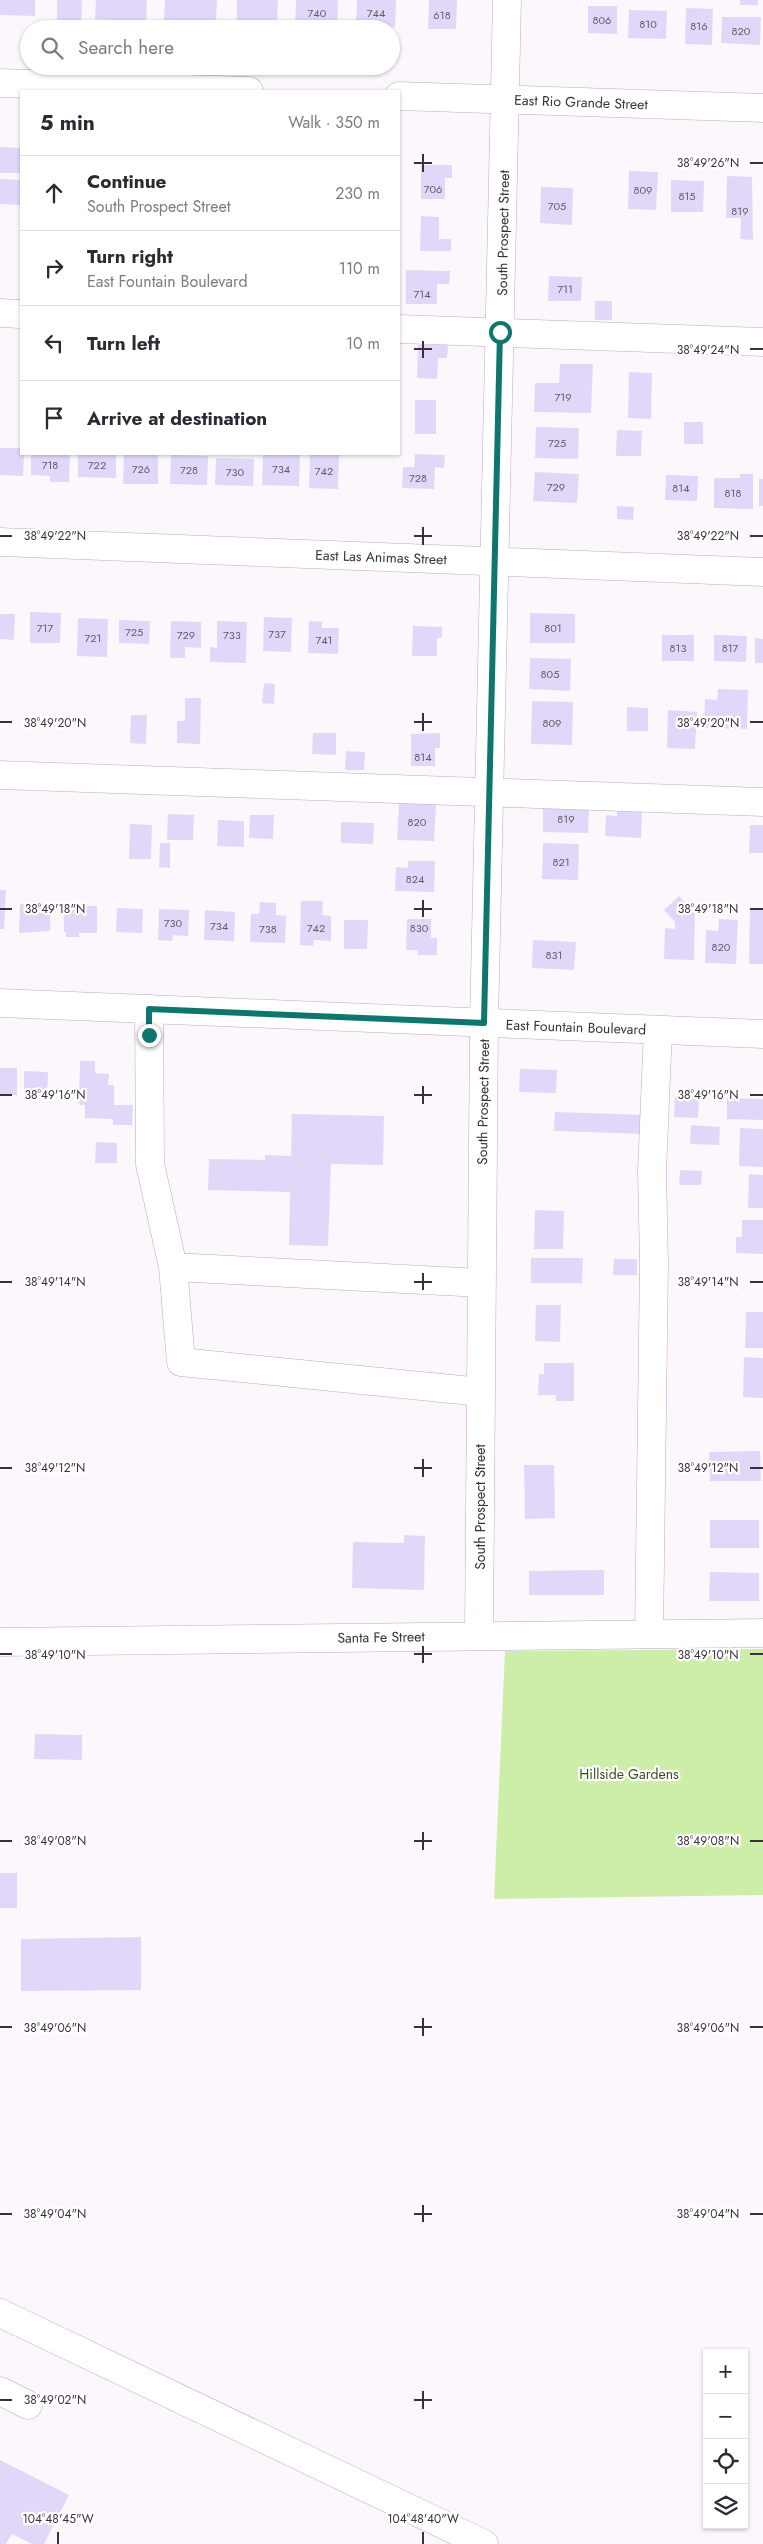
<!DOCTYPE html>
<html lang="en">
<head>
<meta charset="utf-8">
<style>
	:root { --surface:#fff; --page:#f2f2f3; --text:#2b2b33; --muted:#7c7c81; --line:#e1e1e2 }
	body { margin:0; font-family:Jost,sans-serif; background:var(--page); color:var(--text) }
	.controls { position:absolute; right:15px; bottom:15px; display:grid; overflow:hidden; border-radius:0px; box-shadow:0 1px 4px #0004 }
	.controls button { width:45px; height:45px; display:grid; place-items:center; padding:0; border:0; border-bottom:1px solid var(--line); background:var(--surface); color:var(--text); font:25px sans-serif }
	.stop { position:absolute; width:15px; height:15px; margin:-11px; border:4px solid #0f766e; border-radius:50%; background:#fff }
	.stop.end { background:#0f766e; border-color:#fff; box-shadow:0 1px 5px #0008 }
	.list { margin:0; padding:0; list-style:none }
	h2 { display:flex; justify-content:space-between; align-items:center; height:65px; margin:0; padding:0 20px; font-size:21px }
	h2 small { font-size:16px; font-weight:400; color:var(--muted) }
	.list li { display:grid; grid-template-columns:32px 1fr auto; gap:15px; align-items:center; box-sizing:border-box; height:75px; padding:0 20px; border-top:1px solid var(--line) }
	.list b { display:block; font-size:19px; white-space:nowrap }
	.list p { margin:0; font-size:16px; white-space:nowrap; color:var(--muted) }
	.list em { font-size:16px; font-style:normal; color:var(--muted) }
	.icon { flex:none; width:28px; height:28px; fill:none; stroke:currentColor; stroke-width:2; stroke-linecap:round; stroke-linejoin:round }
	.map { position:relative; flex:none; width:763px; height:2544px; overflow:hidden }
	.search { position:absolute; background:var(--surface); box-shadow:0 1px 4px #0004; left:20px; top:20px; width:380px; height:55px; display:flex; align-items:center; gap:12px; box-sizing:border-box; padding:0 18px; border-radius:28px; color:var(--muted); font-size:19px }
	.panel { position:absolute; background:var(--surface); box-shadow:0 1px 4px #0004; left:20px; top:90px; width:380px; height:365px; border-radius:0px }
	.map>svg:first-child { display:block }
	.garden { fill:#cdeea9 }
	.building { fill:#e1d8f9 }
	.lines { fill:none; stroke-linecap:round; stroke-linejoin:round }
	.minor-casing { stroke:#c0a7c0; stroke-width:29 }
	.major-casing { stroke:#c0a7c0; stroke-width:29 }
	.minor { stroke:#fff; stroke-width:28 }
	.major { stroke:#fff; stroke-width:28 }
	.route { stroke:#0f766e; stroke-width:6 }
	.ticks { fill:none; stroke:#3a303b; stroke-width:2 }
	.labels { text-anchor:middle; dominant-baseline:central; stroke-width:4.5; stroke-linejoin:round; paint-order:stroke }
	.number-label { font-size:11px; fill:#645a6a }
	.street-label { font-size:14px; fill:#3a303b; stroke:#fff }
	.park-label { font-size:14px; fill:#374e18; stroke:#fff }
	.ticks-label { font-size:12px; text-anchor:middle; fill:#3a303b; stroke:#fff; stroke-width:4.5; stroke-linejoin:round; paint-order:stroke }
</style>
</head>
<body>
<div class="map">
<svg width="763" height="2544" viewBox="0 0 763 2544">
	<rect width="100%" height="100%" fill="#fcf7fc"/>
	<!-- garden -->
	<path class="garden" d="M763,1649V1895L494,1899L505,1651Z"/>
	<!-- building -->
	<path class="building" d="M0,0H35V16L0,15Z
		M57,0H82L81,29H57Z
		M96,0H147L146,22L95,19Z
		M165,0H217L216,22L164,20Z
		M237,0H278L277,24L237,20Z
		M296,0H338L337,27L295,25Z
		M357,0H396L395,27L356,26Z
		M429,0H457L456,29H428Z
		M740,0H758V5H740Z
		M588,6H617V34L588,33Z
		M686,8L713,9L712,45L685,44Z
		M629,10L667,11L666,39L628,38Z
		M722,17H761L760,45L721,43Z
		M0,147L21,148V173H0Z
		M421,165H452V178H445V199H421Z
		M629,171L658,172L656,210L628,209Z
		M727,176L752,177L753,240L740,239L741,218H726Z
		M0,179L21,180V205L0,204Z
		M671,180L704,181L703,212H671Z
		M541,187L573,188L572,225L540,223Z
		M421,216L439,217V239H451V251H420Z
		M406,270L450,271L449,284H437V304H406Z
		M549,276L582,277L581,301H548Z
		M595,301H612V320H595Z
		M418,345H448L447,358H438L437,379L417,378Z
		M560,364H593L591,413L534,412L535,383H559Z
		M629,372L652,373L651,419L628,418Z
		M415,400H436V434H415Z
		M684,422H703V444H684Z
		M536,427L579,428L578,459L535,458Z
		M617,430L642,431L641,456H616Z
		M0,448H21V454H24L23,476L0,475Z
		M31,454H70L69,482H50V476L31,475Z
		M78,454H116V478L78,477Z
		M124,454H158V484H123Z
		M263,454H300L299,486L262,485Z
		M310,454H339L338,489L309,488Z
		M415,454L445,455L444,468L435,467L434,489L402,488L403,467H414Z
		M171,455L208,456L207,485L170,484Z
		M216,458L254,459L253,486L215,485Z
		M535,472L579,474L577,503L533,501Z
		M740,474H753V509L714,508V478H740Z
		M666,475L698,476L697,501L665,500Z
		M759,479H763V506H759Z
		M617,506L634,507L633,520L617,519Z
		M30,612L61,613L60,643H30Z
		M530,613L575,614V643H530Z
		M0,614H15L14,640L0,639Z
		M264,617L292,618L291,652L263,651Z
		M78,618L108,619L107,657L77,656Z
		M119,620L150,621L149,644L119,643Z
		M171,621L201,622V648L185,647V658H170Z
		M217,621L247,622L246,663L210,662V647L217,648Z
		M309,621L322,622V628H339L338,654L308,653Z
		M413,626L442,627V638H437V656H412Z
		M662,635H694V661H662Z
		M714,635L747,636L746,662L714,661Z
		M755,638L763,639V663H755Z
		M530,658L571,659L570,691L529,689Z
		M264,683L275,684L274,704L262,703Z
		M718,689L748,690L747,729L704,728L705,699L717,700Z
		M185,698H201L200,744L177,743V721H185Z
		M532,701L573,702L572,745L531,744Z
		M627,707L648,708V731H627Z
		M668,710L697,712L695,749L667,748Z
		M131,715H147L146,744L130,743Z
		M313,733H336V755L312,754Z
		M440,733V748H435V766H411V734Z
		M346,751L365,752L364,770H345Z
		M399,803L436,804L434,841L397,840Z
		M543,805L589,807L588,833L543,832Z
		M617,811L642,812L641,838L605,836L606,815L617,816Z
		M168,814L194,815L193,840H167Z
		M250,815H274L273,839L249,838Z
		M218,820L244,821V847L217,846Z
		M341,822L374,823L373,844L341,843Z
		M130,824L152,825L151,859H129Z
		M750,825H763V853H749Z
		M160,843H170V868L159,867Z
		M543,843L579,844L578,880L542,879Z
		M408,861H435L434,892L395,891L396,867L408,868Z
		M0,890H6L4,929H0Z
		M679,896L689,907L695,908L694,960L664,959L665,928L675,929V922L664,910Z
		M301,901H323L322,915L331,916V941L314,940L313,946L300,945Z
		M260,902L276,903V915L286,916L285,943L250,942L251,914H259Z
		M20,904L51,905L50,931L19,933Z
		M64,906H97V933H79V937H66V932H64Z
		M117,908L143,909L142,933L116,932Z
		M750,908H763V964H749Z
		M159,909L189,910L188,936L173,935L172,941L158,940Z
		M205,910L235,912L234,941L204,940Z
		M407,919H431V938H437V955H418V950H406Z
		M719,919L738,920L736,964L705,963L706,930L718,931Z
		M344,920H368L367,949H344Z
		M533,940L576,942L574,970L532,968Z
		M80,1061H95V1073L109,1074L108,1085H114V1105H133L132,1125H113V1119L85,1118V1105H79Z
		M0,1068H17V1095H0Z
		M520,1069L557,1070L556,1093L519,1092Z
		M24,1071L48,1072L47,1099H24Z
		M675,1096L699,1097L698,1118L674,1117Z
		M727,1098L763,1099V1120L727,1119Z
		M555,1112L647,1115L646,1134L554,1131Z
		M292,1114L384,1116L383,1165L331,1164L328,1246L289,1245L290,1192L208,1190L209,1159L265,1160V1155L291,1156Z
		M691,1125L720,1127L719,1145L690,1144Z
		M740,1128L763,1129V1167L739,1166Z
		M96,1142L117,1143V1163H95Z
		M680,1170L702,1171L701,1185H679Z
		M749,1174L763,1175V1208H748Z
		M535,1210L564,1211L563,1249H534Z
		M742,1220H763V1254L736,1253V1237H742Z
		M531,1258H583L582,1283H531Z
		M614,1259H637V1275H613Z
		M536,1305H561L560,1342L535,1341Z
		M746,1312H763V1348H745Z
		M744,1357L763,1358V1398L743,1397Z
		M544,1363H574V1401H556V1395H538L539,1374H544Z
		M760,1451L761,1481H710L709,1452Z
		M524,1465H554L555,1518L525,1519Z
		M710,1520H759V1548H710Z
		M404,1535L425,1536L424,1590L352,1588L353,1542L404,1543Z
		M604,1570V1595H529V1571Z
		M710,1572L759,1573V1601H709Z
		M35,1734L82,1735V1760L34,1759Z
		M0,1873H17V1908H0Z
		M141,1937V1990L21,1991V1939Z
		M0,2460L69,2495L44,2544H32L12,2534L6,2544H0Z"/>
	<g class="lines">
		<defs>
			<path id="minor" d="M0,83L249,91
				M399,96L763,108
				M0,313L21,314
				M399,329L763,342
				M0,542L763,572
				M0,775L763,802
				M149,1009L150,1164L173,1267L181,1362L481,1392
				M173,1267L481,1283
				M649,1634L654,1263L652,1171L658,1030
				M479,1635L484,1023L507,0
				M0,1642L763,1633
				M0,2313L484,2544
				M0,2391L28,2405"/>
			<path id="major" d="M0,1003L763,1034"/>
		</defs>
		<!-- minor casing -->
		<use href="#minor" class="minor-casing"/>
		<!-- major casing -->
		<use href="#major" class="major-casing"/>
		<!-- minor -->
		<use href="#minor" class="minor"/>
		<!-- major -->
		<use href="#major" class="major"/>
	</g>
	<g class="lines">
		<!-- route -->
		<path class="route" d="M149,1035V1009L484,1023L500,332"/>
	</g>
	<!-- ticks -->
	<path class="ticks" d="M423,154V172M414,163H432M750,163H763M423,341V358M414,349H432M750,349H763M423,527V545M0,536H12M414,536H432M750,536H763M423,713V731M0,722H12M414,722H432M750,722H763M423,900V917M0,909H12M414,909H432M750,909H763M423,1086V1104M0,1095H12M414,1095H432M750,1095H763M423,1273V1290M0,1282H12M414,1282H432M750,1282H763M423,1459V1477M0,1468H12M414,1468H432M750,1468H763M423,1646V1663M0,1654H12M414,1654H432M750,1654H763M423,1832V1850M0,1841H12M414,1841H432M750,1841H763M423,2018V2036M0,2027H12M414,2027H432M750,2027H763M423,2205V2222M0,2214H12M414,2214H432M750,2214H763M423,2391V2409M0,2400H12M414,2400H432M58,2532V2544M423,2532V2544"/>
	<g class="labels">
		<!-- number labels -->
		<g class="number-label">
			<text x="317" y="13">740</text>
			<text x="376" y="13">744</text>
			<text x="442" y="15">618</text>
			<text x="602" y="20">806</text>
			<text x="648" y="24">810</text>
			<text x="699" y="26">816</text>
			<text x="741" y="31">820</text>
			<text x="433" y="189">706</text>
			<text x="643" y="190">809</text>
			<text x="687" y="196">815</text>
			<text x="557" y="206">705</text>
			<text x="740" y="211">819</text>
			<text x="565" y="289">711</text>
			<text x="422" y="294">714</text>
			<text x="563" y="397">719</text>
			<text x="557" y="443">725</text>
			<text x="50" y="465">718</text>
			<text x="97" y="465">722</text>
			<text x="141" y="469">726</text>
			<text x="281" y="469">734</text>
			<text x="189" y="470">728</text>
			<text x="324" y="471">742</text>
			<text x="235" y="472">730</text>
			<text x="418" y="478">728</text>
			<text x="556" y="487">729</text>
			<text x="681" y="488">814</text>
			<text x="733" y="493">818</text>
			<text x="45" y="628">717</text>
			<text x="553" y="628">801</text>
			<text x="134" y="632">725</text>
			<text x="277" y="634">737</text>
			<text x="186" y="635">729</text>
			<text x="232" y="635">733</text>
			<text x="93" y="638">721</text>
			<text x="324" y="640">741</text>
			<text x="678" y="648">813</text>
			<text x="730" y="648">817</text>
			<text x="550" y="674">805</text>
			<text x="552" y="723">809</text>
			<text x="423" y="757">814</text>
			<text x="566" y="819">819</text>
			<text x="417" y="822">820</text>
			<text x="561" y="862">821</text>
			<text x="415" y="879">824</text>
			<text x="173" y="923">730</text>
			<text x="219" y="926">734</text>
			<text x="316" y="928">742</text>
			<text x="419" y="928">830</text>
			<text x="268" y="929">738</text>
			<text x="721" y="947">820</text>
			<text x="554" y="955">831</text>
		</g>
		<!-- street labels -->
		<g class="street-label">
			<text transform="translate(581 102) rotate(2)">East Rio Grande Street</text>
			<text transform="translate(503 233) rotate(-89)">South Prospect Street</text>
			<text transform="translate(381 557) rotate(2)">East Las Animas Street</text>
			<text transform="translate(576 1027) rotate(2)">East Fountain Boulevard</text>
			<text transform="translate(483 1102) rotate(-89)">South Prospect Street</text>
			<text transform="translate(480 1507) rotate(-90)">South Prospect Street</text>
			<text transform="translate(381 1637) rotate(-1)">Santa Fe Street</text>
		</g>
		<!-- park labels -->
		<g class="park-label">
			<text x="629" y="1774">Hillside Gardens</text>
		</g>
	</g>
	<g class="ticks-label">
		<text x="708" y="167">38°49'26"N</text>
		<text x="708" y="354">38°49'24"N</text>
		<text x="55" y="540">38°49'22"N</text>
		<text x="708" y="540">38°49'22"N</text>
		<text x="55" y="727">38°49'20"N</text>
		<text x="708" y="727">38°49'20"N</text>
		<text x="55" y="913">38°49'18"N</text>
		<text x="708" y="913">38°49'18"N</text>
		<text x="55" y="1099">38°49'16"N</text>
		<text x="708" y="1099">38°49'16"N</text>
		<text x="55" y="1286">38°49'14"N</text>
		<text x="708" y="1286">38°49'14"N</text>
		<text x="55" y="1472">38°49'12"N</text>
		<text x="708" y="1472">38°49'12"N</text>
		<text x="55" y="1659">38°49'10"N</text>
		<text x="708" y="1659">38°49'10"N</text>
		<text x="55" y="1845">38°49'08"N</text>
		<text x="708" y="1845">38°49'08"N</text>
		<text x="55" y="2032">38°49'06"N</text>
		<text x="708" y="2032">38°49'06"N</text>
		<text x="55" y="2218">38°49'04"N</text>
		<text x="708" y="2218">38°49'04"N</text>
		<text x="55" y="2404">38°49'02"N</text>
		<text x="58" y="2523">104°48'45"W</text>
		<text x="423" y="2523">104°48'40"W</text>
	</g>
</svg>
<div class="controls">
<button>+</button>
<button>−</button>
<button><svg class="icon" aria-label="locate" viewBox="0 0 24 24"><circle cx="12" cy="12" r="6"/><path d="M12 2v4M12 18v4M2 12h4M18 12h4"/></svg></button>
<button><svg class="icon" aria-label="layers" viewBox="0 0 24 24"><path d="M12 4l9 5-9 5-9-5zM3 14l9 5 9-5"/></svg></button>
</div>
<div class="stop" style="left:500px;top:332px"></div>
<div class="stop end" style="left:149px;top:1035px"></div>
<div class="search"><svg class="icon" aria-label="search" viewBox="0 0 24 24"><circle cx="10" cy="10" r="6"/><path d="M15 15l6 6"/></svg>Search here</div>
<section class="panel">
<h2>5 min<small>Walk · 350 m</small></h2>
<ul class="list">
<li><svg class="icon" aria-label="ahead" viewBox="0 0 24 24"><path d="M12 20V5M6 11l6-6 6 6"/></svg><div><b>Continue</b><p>South Prospect Street</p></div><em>230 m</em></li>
<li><svg class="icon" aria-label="right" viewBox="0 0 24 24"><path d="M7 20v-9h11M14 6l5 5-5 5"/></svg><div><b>Turn right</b><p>East Fountain Boulevard</p></div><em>110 m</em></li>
<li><svg class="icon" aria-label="left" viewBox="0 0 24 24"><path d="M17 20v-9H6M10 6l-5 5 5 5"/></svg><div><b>Turn left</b></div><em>10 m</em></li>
<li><svg class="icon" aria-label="arrive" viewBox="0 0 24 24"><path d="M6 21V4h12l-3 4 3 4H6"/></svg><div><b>Arrive at destination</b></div></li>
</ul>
</section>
</div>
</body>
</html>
